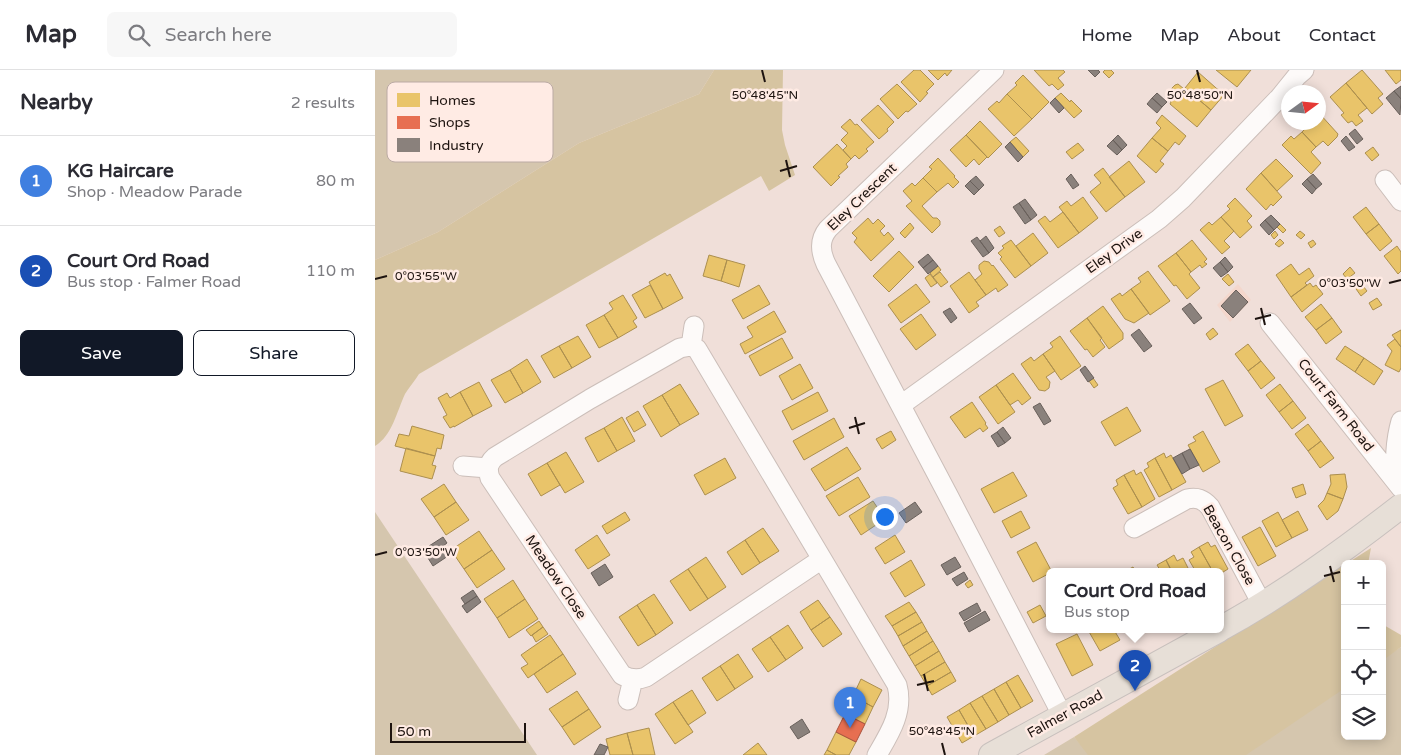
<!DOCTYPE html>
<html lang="en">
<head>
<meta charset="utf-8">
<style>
	:root { --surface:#fff; --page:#f7f7f7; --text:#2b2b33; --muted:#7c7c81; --line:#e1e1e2; --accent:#111827 }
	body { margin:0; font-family:"Varela Round",sans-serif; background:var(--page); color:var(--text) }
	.controls { position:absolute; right:15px; bottom:15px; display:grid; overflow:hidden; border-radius:8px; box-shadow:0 2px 12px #0003 }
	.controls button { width:45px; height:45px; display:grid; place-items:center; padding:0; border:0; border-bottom:1px solid var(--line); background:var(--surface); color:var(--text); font:25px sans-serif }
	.compass { position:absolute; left:906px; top:15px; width:45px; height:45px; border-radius:50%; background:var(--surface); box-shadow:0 2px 12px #0003; rotate:75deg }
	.scale { position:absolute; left:15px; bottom:12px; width:136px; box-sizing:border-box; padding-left:5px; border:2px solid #1d130f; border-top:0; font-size:14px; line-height:18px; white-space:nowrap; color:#1d130f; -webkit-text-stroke:4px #ffebe4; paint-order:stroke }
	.you { position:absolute; left:509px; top:446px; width:18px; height:18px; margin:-12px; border:4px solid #fff; border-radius:50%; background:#1a73e8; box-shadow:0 0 0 8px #1a73e833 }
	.badge { display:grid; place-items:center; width:32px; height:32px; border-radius:50%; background:var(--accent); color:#fff; font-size:16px; font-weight:700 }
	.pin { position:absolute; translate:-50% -41px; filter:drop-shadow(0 1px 2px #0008) }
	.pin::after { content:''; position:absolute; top:26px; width:18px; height:15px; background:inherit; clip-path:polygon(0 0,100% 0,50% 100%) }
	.popup { position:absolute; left:671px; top:498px; width:178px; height:65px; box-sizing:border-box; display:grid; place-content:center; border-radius:8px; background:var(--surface); filter:drop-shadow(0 1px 4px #0005); font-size:16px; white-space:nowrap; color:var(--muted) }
	.popup b { font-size:19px; color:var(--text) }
	.popup::after { content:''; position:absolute; left:50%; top:100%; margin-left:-10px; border:10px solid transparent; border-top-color:var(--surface) }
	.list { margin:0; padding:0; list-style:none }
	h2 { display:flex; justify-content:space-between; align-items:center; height:65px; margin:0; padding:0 20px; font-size:21px }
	h2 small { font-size:16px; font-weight:400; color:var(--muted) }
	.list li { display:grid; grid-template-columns:32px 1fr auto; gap:15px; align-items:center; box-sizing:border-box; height:90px; padding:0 20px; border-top:1px solid var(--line) }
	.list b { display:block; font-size:19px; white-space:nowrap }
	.list p { margin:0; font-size:16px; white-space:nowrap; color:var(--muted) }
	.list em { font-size:16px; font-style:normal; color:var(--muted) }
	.actions { display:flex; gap:10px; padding:15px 20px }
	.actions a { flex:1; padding:11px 0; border:1px solid var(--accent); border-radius:8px; text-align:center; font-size:18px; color:var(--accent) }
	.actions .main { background:var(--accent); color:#fff }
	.icon { flex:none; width:28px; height:28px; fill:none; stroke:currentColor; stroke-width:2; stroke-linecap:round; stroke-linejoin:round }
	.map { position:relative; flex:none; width:1026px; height:685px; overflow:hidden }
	header { display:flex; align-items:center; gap:30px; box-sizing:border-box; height:70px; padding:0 25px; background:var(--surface); border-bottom:1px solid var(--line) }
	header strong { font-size:24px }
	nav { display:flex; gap:28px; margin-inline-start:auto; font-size:18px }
	.search { width:350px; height:45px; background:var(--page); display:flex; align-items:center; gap:12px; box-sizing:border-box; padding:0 18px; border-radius:8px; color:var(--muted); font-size:19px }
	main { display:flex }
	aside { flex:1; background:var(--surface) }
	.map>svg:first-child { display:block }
	.built { fill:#f4d7cc }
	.green { fill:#d5c6ae }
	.forest { fill:#d6c4a1 }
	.homes { fill:#e9c46a; stroke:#ac8f4f }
	.shops { fill:#e76f51; stroke:#aa533d }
	.industry { fill:#8a817c; stroke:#69605b }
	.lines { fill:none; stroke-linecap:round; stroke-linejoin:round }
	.minor-casing { stroke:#cbbeb9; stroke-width:21 }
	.major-casing { stroke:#c8c0bd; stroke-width:26 }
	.minor { stroke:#fdfaf9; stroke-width:19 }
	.major { stroke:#e7dfd7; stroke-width:24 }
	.ticks { fill:none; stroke:#1d130f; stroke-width:2 }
	.labels { text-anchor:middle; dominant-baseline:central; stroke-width:5; stroke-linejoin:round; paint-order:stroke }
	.street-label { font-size:14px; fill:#1d130f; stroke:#ffebe4 }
	.key { fill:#ffebe4; stroke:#bbaaa4; stroke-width:1 }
	.key-label { font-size:14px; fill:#1d130f }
	.ticks-label { font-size:12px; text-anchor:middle; fill:#1d130f; stroke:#ffebe4; stroke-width:5; stroke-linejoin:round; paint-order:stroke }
</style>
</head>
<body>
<header>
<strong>Map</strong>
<div class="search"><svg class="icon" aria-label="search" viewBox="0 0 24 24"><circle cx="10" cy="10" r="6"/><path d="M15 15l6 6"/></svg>Search here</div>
<nav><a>Home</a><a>Map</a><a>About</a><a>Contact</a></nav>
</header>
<main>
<aside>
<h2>Nearby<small>2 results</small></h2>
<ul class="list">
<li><span class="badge" style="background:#3f7fe0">1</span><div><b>KG Haircare</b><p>Shop · Meadow Parade</p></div><em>80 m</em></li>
<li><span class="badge" style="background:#1a4fb4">2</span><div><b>Court Ord Road</b><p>Bus stop · Falmer Road</p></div><em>110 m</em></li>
</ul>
<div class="actions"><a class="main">Save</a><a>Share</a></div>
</aside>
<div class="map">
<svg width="1026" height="685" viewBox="0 0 1026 685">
	<rect width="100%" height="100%" fill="#f0dfd9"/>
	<!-- built -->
	<path class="built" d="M863,214L876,230L855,252L842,235Z"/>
	<!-- green -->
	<path class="green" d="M0,0H339L324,24L204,73L63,162L0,190Z
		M0,442L162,685H0Z
		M1026,577V685H869L970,615V666H1007V589Z
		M699,667L715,685H669Z"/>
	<!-- forest -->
	<path class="forest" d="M339,0H408L407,60L410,75L420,105L394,121L386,106L44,304C40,311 34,317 30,324C22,341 17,366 0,376V190L63,162L204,73L324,24Z
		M996,478L993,494H971Z
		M970,494V618L871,685H713L699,667Z
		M1007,554L1026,565V577L1007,591Z"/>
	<!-- homes -->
	<path class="homes" d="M539,0H545L559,14L551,22L553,23L545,32L526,12Z
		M553,0H577L572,6L570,3L563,10Z
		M659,0H688L690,2L683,8L689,15L683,20L677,14L674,16Z
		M730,0H736L739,3L734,8L728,2Z
		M841,0H876L862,17Z
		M987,0L1008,24L1003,28L1008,34L997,44L971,13Z
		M1010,0H1026V10L1021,14Z
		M823,2L849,25L836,40L810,18Z
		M648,5L674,32L657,49L632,24L642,15L640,13Z
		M971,13L992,38L983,45L988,51L981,56L977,51L973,53L966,45L969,43L955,27Z
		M522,14L542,34L533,42L531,41L523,49L505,29Z
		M803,14L809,19L810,18L836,40L822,57L795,34L796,32L792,28L797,22V18L800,15Z
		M686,23L695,32L696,30L707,41L699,48L680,28Z
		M632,24L657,49L639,66L613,39L622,31L624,33Z
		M503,35L519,52L512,59L513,61L504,69L486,50Z
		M944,43L963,64L962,67L953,76L948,71L941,77L927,62L937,52H944Z
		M787,45L811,66L804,75L800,72L793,81L777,68L786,58L781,53Z
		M475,49L480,55L482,54L499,72L491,79L493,81L484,89L480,85L476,89L468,80L472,76L466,70L473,63L466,57Z
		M605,51L627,74L613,88L591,65Z
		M927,62L941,77L936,82L946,93L936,104L907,75L916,66L919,69Z
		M591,65L612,87L604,95L599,89L591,97L575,80Z
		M641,67L654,81L648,87L635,72Z
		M777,68L793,81L785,91L789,94L781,103L762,86Z
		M703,73L709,80L697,89L691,82Z
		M462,74L476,89L471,94L473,97L463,106L465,107L456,116L438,97Z
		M998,77L1004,85L997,91L990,83Z
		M563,88L580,106L579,107L584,112L578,118L573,113L562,122L548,108L557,99L554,97Z
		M901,89L918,106L902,121L886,103Z
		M754,91L770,112L750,127L734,107Z
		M728,98L750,127L731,142L715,122L726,113L719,105Z
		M886,103L907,127L898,136L896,134L891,140L871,119Z
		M548,108L562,122L547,136L558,148H562L565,151V155L557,163L531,136L537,131L528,121L537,113L540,116Z
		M708,127L723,148L704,163L684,137L692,131L696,136Z
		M860,128L877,146L872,151L877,157L865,168L846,147L855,139L852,136Z
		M991,137L1004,154L991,164L978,147Z
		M688,142L704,163L683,178L663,151L670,146L675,152Z
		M846,147L859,161L849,171L855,177L847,184L825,160L834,152L837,155Z
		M493,148L498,154L503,149L510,156L505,161L509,166L513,162L519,169L496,191L479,172L482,168L477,163Z
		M535,153L539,158L530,168L525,163Z
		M905,154L911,160L908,163L902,157Z
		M1004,154L1017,171L1005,181L991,164Z
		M625,156L630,163L624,167L619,160Z
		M900,161L903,165L899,169L896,165Z
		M925,161L930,165L926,169L921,165Z
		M658,163L673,183L656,196L641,176Z
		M905,169L909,173L904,177L900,174Z
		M636,170L656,196L640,208L625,189L627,187L623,183L629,178L627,176Z
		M817,170L832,189L829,192L832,194L827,198L825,195L816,202L801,183Z
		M938,170L941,174L936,178L933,173Z
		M1022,176L1026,182V201L1023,204L1009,186Z
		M524,181L539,197L514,222L498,206Z
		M801,183L816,202L814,204L825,218L812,229L801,215L799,216L783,196Z
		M334,185L352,190L346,211L328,206Z
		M352,190L370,195L364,217L346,211Z
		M609,191L614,192L617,196L618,195L633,215L623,222L621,218L611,225L600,210L607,204L604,199V195Z
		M916,194L924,205L934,198L939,206L930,213L932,215L916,227L901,205Z
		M563,196L566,200L558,207L555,203Z
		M975,197L980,203L972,209L968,204Z
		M773,201L795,231L775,245L756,219L766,212L763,208Z
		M565,202L573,212L566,217L558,207Z
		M594,202L611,225L601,232L604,236L594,243L575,216Z
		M290,203L292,206L295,204L308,228L288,239L274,212Z
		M555,204L562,213L556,217L550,208Z
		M853,204L859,212L854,216L847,209Z
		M985,212L992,221L986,226L979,216Z
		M935,213L938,217L941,215L948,224L927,242L916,227Z
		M541,214L555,232L526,253L513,235Z
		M275,215L288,239L270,248L257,225Z
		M384,215L395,234L368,249L357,230Z
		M756,219L774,243L759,253L750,249L736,229L745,223L747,226Z
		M248,225L262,248L258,251L262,257L243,268L229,245L238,239L234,233Z
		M1002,228L1007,235L998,240L994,233Z
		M946,234L957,248L941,260L930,247Z
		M728,236L748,263V269L734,279L712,248Z
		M399,241L411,262L370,284L365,274L378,267L372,257Z
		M546,244L561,265L541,280L525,259Z
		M229,245L243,268L224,278L211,255Z
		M712,248L727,268L725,270L730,277L718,287L712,279L710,280L695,261Z
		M957,248L967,262L951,274L941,260Z
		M838,258L843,264L835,270L831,264Z
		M1026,260V277L1017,265Z
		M203,266L216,287L197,298L184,276Z
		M685,266L706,296L686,310L668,284L678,277L675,273Z
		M407,268L418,288L385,306L374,286Z
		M1020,269L1026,277V298L1024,302L1010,295L1017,281L1012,275Z
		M873,274L886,291L873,301L860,284Z
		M184,276L197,298L179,308L166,286Z
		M970,276L989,288L980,302L961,289Z
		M668,284L680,301L671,307L675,312L674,318L670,321L664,320L646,294L656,287L659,291Z
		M989,288L1008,301L999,315L980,302Z
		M152,289L166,312L148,323L135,300Z
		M886,291L900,308L886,319L873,301Z
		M425,294L438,318L417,330L404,306Z
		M135,300L148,323L130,333L116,310Z
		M638,303L656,328L647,335L643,330L635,335L621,315Z
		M718,308L723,315L719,318L714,311Z
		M848,310L868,346L850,356L830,319Z
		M104,312L117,336L98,346L85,322Z
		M305,314L324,344L305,355L287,325Z
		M905,314L918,331L904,342L891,325Z
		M621,315L640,342L623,354L604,327Z
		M85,322L98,346L79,357V356L75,358L68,347L72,345L63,328L72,323L75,328Z
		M443,322L453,341L417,360L407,341Z
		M287,325L305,355L286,367L268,336Z
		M918,331L931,348L917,359L904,342Z
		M597,332L611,353L610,354L613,358L608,362L605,358L590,368L575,347Z
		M752,337L766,361L740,376L726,352Z
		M263,341L271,355L259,362L251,348Z
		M247,347L260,371L242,381L229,358Z
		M459,348L469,367L429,390L418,371Z
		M933,354L946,371L933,381L920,364Z
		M37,356L69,365L66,379L62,378L60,386L20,376L24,364L34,366Z
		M229,358L242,381L223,392L210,368Z
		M516,361L521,370L507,379L501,369Z
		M828,361L845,392L828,402L813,375L821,371L818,367Z
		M946,371L959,388L945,398L933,381Z
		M472,377L486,399L450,421L436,399Z
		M31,378L60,386L57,395L61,396L57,409L25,401Z
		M191,382L209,412L190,423L172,393Z
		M789,383L791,388L796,385L811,412L797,420L780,388Z
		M350,388L361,408L330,425L319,405Z
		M780,388L797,420L784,427L769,400L774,397L772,393Z
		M172,393L185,415L166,426L153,404Z
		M759,400L761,405L766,402L780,429L767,437L749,405Z
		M638,402L652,426L619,443L606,419Z
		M970,404L972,417L968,429L952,423L956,414L955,405Z
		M749,405L767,437L753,444L738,418L743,415L741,410Z
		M483,407L495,427L464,446L451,426Z
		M69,414L81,432L59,447L46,429Z
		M928,414L931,424L921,428L917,418Z
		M952,423L968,429L963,441L952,450L943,436L949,430Z
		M498,431L510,449L486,465L474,446Z
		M81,432L94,450L71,465L59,447Z
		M646,441L655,458L636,468L627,451Z
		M923,441L933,460L917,468L907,450Z
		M250,442L255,450L232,464L227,456Z
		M903,442L917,468L901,477L887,451Z
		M885,457L901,486L883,496L867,467Z
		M388,458L404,481L385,493L370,470Z
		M104,461L117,480L89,499L76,480Z
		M222,465L235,485L213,499L200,480Z
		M520,465L530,482L510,494L500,478Z
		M370,470L385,493L367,505L352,482Z
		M661,472L677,502L658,512L642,482Z
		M833,472L836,477L840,475L853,499L845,504V502H838L824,477Z
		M824,477L838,502H821L814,490L819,487L816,482Z
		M117,480L130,499L102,518L89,499Z
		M799,485L802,491L808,488L815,502H797L791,490Z
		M331,487L351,517L333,529L313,499Z
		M536,490L550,515L530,527L515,503Z
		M791,490L797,502H782L785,500L782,495Z
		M758,497L761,502H749Z
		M313,499L333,529L315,541L295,511Z
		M138,510L150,529L122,548L109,529Z
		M595,510L598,515L593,518L590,514Z
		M279,524L298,553L281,565L262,535Z
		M150,529L163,549L134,568L122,548Z
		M443,530L455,547L436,560L425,542Z
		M534,532L541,542L517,556L510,546Z
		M262,535L281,565L263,576L244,547Z
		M665,535L671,546L658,553L652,542Z
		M541,542L547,552L523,566L517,556Z
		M455,547L467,564L448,577L436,560Z
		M164,551L168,557L156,566L151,560Z
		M547,552L552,561L528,576L523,566Z
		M413,555L428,578L411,590L395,567Z
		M168,557L173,564L161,572L157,565Z
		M713,560H739L745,570L725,581Z
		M552,561L558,571L534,586L528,576Z
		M702,564L718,595L697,606L681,574Z
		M175,565L188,584L153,608L146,598L153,594L146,585Z
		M395,567L411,590L393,602L377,579Z
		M558,571L564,581L540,596L534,586Z
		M564,581L570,592L546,606L540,596Z
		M188,584L201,604L172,623L159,604Z
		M363,584L378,607L360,619L345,596Z
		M570,592L576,602L552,616L546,606Z
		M345,596L360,619L342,631L327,608Z
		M576,602L581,611L557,625L552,616Z
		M643,605L658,631L646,638L631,612Z
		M486,609L507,620L498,637L478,626Z
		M631,612L646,638L634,645L619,619Z
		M619,619L634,645L623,652L607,626Z
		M317,620L331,643L313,655L298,632Z
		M202,621L214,639L187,657L174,639Z
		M478,626L498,637L490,654L470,644Z
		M607,626L623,652L611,659L595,633Z
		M298,632L318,662L300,674L280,644Z
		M595,633L611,659L599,666L584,640Z
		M214,639L226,657L199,675L187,657Z
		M584,640L599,666L587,673L572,647Z
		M274,658L280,685H258L252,663Z
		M461,662L481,672L474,685H461L452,680Z
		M252,663L258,685H235L231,669Z
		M383,673L392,685H368Z
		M452,680L461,685H449Z"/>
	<!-- shops -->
	<path class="shops" d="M470,644L490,654L481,672L461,662Z"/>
	<!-- industry -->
	<path class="industry" d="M713,0H723L725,2L720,7Z
		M1026,16V29L1019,21Z
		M1019,21L1026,29L1025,45L1011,28Z
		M782,23L792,32L787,37L777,28Z
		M680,28L689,38L684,43L675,33Z
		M777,28L787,37L782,43L772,34Z
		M980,59L988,69L982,74L974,64Z
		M743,65L752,75L747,80L738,70Z
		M971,66L980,77L974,81L966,71Z
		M738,70L747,80L742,85L732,76Z
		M635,72L648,87L643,92L630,77Z
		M696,104L704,115L698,119L691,109Z
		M938,104L947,114L941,119L932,109Z
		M601,106L609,115L604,120L595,111Z
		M932,109L941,119L937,124L927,114Z
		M595,111L604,120L599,125L590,116Z
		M650,129L662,145L656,150L644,133Z
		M644,133L656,150L650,154L638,137Z
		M896,145L905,154L899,160L890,150Z
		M890,150L899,160L894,165L885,155Z
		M611,166L619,178L614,183L605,171Z
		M602,167L614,183L608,187L596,171Z
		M553,184L558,190L548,198L543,192Z
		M850,187L858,197L853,202L845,192Z
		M558,190L563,196L553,204L548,198Z
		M845,192L853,202L846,207L838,198Z
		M861,220L873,232L858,248L846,236Z
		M815,233L827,248L819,254L807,239Z
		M575,238L582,248L576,253L568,242Z
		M764,259L777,276L769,282L756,265Z
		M710,296L719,308L713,312L705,300Z
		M665,333L676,351L669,355L658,337Z
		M628,357L636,368L630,373L622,362Z
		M622,362L630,373L623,377L616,366Z
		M815,379L824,395L815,399L807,383Z
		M807,383L815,399L807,404L798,388Z
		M540,432L547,442L531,453L524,443Z
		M68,467L72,473L59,483L54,476Z
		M71,476L76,484L58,496L53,488Z
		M580,487L586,497L572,505L566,495Z
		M230,494L238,507L224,516L216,503Z
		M589,502L593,509L582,516L577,509Z
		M98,520L102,526L90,534L86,528Z
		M102,526L106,532L92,543L87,536Z
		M602,533L606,541L589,551L584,543Z
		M610,541L615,550L594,562L589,553Z
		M427,649L435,662L423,669L415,657Z
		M225,674L233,677L229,685H219Z"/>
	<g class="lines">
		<defs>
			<path id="minor" d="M619,0L453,159C444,170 445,181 451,194L574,427L683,637L688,645
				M1010,110L1026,131
				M895,253L1026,418
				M316,276L319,256
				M526,335L784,149L808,128L905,27L922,6L929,0
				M88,396L113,398
				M1021,412C1020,391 1020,372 1026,351
				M759,458L812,429C822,427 828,429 835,437L887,534
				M447,489L271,607C263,610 256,610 247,605L115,408C112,399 113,393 120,387L215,329L305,278L316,276L322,279L522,615C529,641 515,663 502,685
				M253,630L258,609"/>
			<path id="major" d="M845,559C909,524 968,481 1026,436
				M616,685L844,560"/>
		</defs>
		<!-- minor casing -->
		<use href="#minor" class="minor-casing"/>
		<!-- major casing -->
		<use href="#major" class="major-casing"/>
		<!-- minor -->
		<use href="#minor" class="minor"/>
		<!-- major -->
		<use href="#major" class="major"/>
	</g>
	<!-- ticks -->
	<path class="ticks" d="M387,0L390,12M822,0L825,12M411,90L415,107M405,101L422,96M0,209L12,206M1014,213L1026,210M886,238L890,255M880,249L896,245M480,347L484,364M474,358L490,353M0,485L12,482M955,496L959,512M949,506L965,502M549,604L553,621M542,615L559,611M567,673L570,685"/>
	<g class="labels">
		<!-- street labels -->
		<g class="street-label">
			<text transform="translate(487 127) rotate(-44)">Eley Crescent</text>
			<text transform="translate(739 181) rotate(-36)">Eley Drive</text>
			<text transform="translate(961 335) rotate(52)">Court Farm Road</text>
			<text transform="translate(854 475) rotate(60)">Beacon Close</text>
			<text transform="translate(181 507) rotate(56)">Meadow Close</text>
			<text transform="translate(690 644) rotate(-29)">Falmer Road</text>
		</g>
	</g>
	<!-- legend -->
	<rect x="12" y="12" width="166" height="80" rx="8" class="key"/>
	<rect x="22" y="23" width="23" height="14" fill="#e9c46a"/>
	<rect x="22" y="46" width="23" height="13" fill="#e76f51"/>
	<rect x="22" y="68" width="23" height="14" fill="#8a817c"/>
	<g class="key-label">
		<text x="54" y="35">Homes</text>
		<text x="54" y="57">Shops</text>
		<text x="54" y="80">Industry</text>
	</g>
	<g class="ticks-label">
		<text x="390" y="29">50°48'45"N</text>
		<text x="825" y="29">50°48'50"N</text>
		<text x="51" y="210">0°03'55"W</text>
		<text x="975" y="217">0°03'50"W</text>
		<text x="51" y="486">0°03'50"W</text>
		<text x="567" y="665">50°48'45"N</text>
	</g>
</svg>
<div class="controls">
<button>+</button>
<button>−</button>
<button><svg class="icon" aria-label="locate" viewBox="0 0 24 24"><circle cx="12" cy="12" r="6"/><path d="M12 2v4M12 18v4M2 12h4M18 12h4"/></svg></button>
<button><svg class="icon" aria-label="layers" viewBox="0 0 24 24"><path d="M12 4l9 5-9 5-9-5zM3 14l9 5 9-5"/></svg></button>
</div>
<svg class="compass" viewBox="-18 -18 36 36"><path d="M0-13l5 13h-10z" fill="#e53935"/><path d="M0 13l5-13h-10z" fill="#7c7c81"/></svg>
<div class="scale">50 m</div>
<div class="you"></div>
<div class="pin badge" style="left:475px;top:658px;background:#3f7fe0">1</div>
<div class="pin badge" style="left:760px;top:621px;background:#1a4fb4">2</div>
<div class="popup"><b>Court Ord Road</b>Bus stop</div>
</div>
</main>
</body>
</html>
